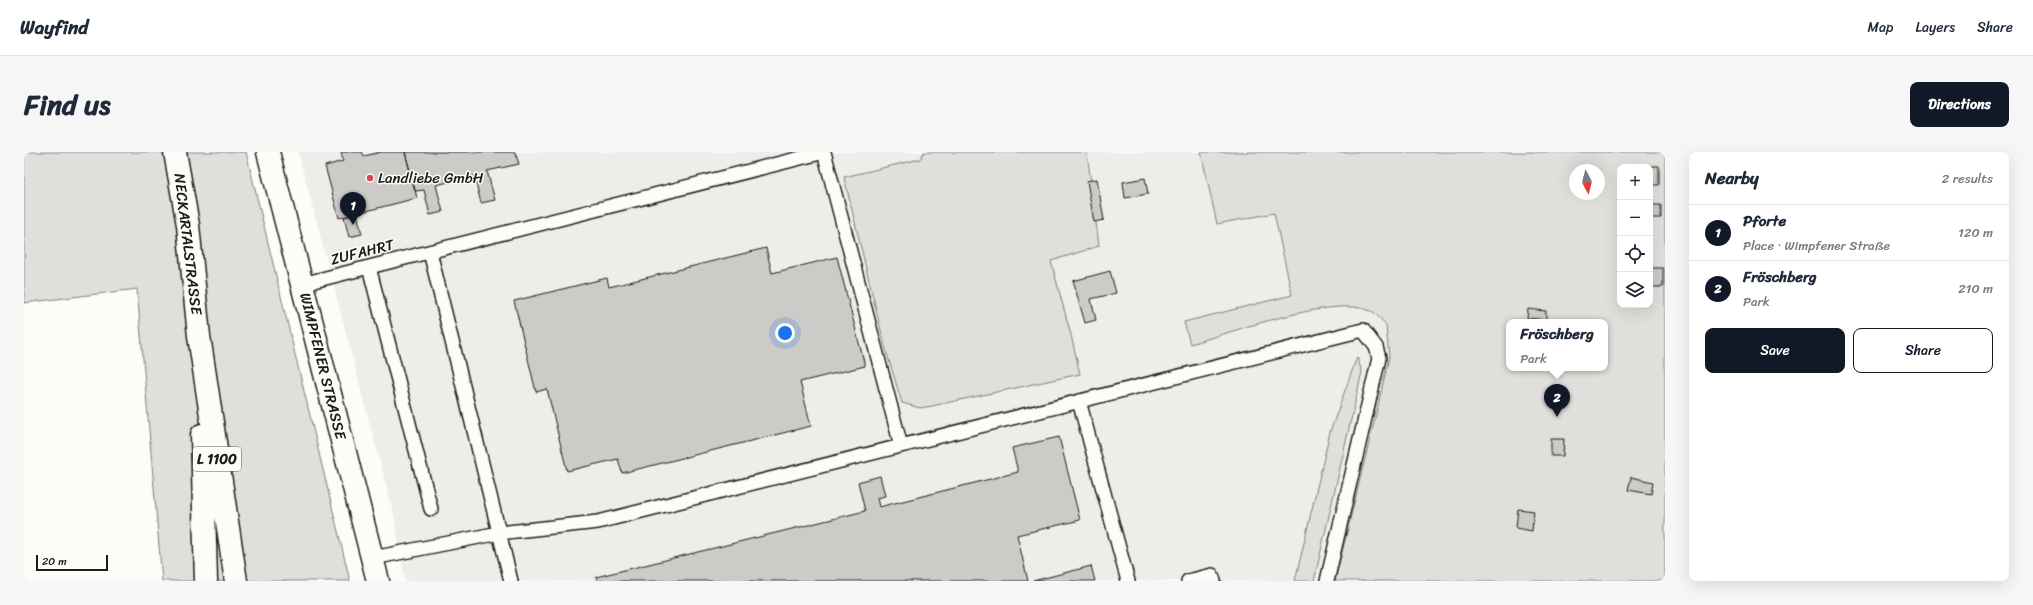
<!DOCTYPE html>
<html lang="en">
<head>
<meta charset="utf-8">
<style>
	:root { --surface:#fff; --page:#f6f6f7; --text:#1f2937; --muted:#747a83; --line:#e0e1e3; --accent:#111827 }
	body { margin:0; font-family:Sriracha,sans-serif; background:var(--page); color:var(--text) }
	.controls { position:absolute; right:12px; top:12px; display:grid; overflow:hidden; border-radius:8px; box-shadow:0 4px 16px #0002 }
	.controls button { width:36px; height:36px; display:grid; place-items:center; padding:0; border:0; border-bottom:1px solid var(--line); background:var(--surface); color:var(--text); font:20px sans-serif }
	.compass { position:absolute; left:1545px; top:12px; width:36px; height:36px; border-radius:50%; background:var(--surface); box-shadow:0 4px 16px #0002; rotate:173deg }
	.scale { position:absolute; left:12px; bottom:10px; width:72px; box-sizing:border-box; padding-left:4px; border:2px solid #1c1c1c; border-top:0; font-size:11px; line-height:14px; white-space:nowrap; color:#1c1c1c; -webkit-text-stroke:3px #fdfcf7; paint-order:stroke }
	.you { position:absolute; left:761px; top:181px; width:14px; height:14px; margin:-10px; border:3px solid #fff; border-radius:50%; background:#1a73e8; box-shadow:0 0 0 6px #1a73e833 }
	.badge { display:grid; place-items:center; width:26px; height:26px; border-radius:50%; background:var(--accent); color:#fff; font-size:13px; font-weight:700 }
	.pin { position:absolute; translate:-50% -33px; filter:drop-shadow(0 1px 2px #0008) }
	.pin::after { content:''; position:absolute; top:21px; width:14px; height:12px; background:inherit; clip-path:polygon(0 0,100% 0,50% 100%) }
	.popup { position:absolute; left:1482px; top:167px; width:102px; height:52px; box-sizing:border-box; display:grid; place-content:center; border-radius:8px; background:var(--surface); filter:drop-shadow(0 1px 3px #0005); font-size:13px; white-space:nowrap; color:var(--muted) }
	.popup b { font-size:15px; color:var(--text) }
	.popup::after { content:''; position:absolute; left:50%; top:100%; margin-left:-8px; border:8px solid transparent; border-top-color:var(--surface) }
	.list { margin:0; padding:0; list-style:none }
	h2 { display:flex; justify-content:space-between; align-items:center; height:52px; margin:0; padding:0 16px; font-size:17px }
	h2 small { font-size:13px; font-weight:400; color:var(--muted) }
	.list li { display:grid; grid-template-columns:26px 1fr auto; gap:12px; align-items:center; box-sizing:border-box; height:56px; padding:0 16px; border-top:1px solid var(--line) }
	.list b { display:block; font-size:15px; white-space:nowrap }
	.list p { margin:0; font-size:13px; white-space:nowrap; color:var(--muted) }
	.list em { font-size:13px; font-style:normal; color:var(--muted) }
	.actions { display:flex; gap:8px; padding:12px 16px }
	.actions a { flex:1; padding:9px 0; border:1px solid var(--accent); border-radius:8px; text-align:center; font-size:14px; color:var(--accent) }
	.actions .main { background:var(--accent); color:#fff }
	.icon { flex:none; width:22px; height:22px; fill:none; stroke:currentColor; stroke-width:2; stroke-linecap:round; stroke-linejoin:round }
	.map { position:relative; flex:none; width:1641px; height:429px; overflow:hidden; border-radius:8px }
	header { display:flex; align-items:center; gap:24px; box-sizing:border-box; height:56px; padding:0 20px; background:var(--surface); border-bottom:1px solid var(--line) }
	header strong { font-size:19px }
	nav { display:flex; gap:22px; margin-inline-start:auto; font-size:14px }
	.intro { display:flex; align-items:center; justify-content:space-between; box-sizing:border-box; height:96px; padding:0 24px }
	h1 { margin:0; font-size:28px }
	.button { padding:10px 18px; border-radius:8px; background:var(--accent); color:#fff; font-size:14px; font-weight:700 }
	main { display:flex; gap:24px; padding:0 24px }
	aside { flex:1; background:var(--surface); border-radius:8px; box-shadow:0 4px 16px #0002 }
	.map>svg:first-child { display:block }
	.built { fill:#eeede9 }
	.green { fill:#e0dfdb; stroke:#7e7e7c; fill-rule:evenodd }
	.building { fill:#cccbc8; stroke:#1c1c1c }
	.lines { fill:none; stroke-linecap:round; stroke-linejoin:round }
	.lane-casing { stroke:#1c1c1c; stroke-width:16 }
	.secondary-casing { stroke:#1c1c1c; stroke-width:25 }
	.primary-casing { stroke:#1c1c1c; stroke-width:25 }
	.lane { stroke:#fdfcf7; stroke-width:13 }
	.secondary { stroke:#fdfcf7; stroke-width:22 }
	.primary { stroke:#fdfcf7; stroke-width:22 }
	.poi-dot { fill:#d1495b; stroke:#fdfcf7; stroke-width:1.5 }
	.labels { text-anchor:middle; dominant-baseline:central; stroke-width:3; stroke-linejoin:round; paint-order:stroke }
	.shield { fill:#fdfcf7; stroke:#605f5e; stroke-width:1 }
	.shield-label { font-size:14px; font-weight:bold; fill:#1c1c1c }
	.poi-label { font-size:15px; fill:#1c1c1c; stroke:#fdfcf7; text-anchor:start }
	.street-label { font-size:15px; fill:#1c1c1c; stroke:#fdfcf7 }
</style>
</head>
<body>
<header>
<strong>Wayfind</strong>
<nav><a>Map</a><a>Layers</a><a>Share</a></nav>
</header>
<div class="intro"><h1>Find us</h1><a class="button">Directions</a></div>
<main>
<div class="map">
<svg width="1641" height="429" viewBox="0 0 1641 429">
	<rect width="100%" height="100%" fill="#fdfcf7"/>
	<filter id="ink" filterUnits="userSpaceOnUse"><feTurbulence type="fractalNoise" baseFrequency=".025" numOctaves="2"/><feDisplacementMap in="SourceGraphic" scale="8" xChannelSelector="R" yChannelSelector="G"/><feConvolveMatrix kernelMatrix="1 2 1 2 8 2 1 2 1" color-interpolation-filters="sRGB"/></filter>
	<g filter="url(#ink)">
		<!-- built -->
		<path class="built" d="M274,0H1408L1336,429H381L370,363Z"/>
		<!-- green -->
		<path class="green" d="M0,0H222L326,429H138L113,137L0,151Z
			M900,0H1063L1075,94L1027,109L1047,183L1056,222L908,254L896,256L878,251L861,195L820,25L896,7Z
			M1177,0H1641V429H1311L1352,262L1365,205L1362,173C1358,169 1352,161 1347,159C1311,142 1206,181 1166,192L1160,170L1268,143L1250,61L1193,72ZM1596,15H1626V153H1596ZM1551,18H1575V42H1551ZM1485,170H1581V216H1485Z
			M1333,205L1338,220L1290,429H1271L1306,280Z"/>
		<!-- building -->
		<path class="building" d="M317,0H338L340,4L357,0H381L393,46L315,66L301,14L319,9Z
			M381,0H491L495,12L463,19L471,48L457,51L450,24L412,33L419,60L406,63L400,38L391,39Z
			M1626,14H1635V33H1627Z
			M1121,26L1124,42L1101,46L1099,30Z
			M1073,27L1080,68L1070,70L1063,29Z
			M1626,53H1637V66H1626Z
			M333,62L338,82L325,85L320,65Z
			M742,96L748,121L813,105L841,214L776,230L787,274L598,321L594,307L543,319L523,237L512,240L490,149L583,126L585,135Z
			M1626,116H1639V135H1626Z
			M1086,119L1092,141L1067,147L1072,168L1061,171L1049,129Z
			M1504,157L1522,159V168L1503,166Z
			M1035,285L1056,368L993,383L1004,429H573L572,425L841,359L834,330L856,324L861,344L853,346L855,355L994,320L988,296Z
			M1527,287H1540L1539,304H1527Z
			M1607,325L1629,330L1627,342L1604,338Z
			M1494,357L1510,359L1508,379L1492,376Z
			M1067,414L1071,429H1009Z"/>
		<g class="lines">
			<defs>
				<path id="lane" d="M800,0L877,294
					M406,100L487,429
					M345,115L407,357
					M278,132L800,0
					M1055,249L1104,429
					M349,406L475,381L574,370L1339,178L1352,195L1355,206L1303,429
					M1164,429L1188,423L1190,429"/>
				<path id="secondary" d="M244,0L354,429"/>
				<path id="primary" d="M151,0L164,73L175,184L212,429
					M178,283L182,429"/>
			</defs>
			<!-- lane casing -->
			<use href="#lane" class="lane-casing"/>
			<!-- secondary casing -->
			<use href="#secondary" class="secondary-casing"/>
			<!-- primary casing -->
			<use href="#primary" class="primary-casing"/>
			<!-- lane -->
			<use href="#lane" class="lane"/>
			<!-- secondary -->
			<use href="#secondary" class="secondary"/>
			<!-- primary -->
			<use href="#primary" class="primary"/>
		</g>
	</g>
	<!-- markers -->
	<circle class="poi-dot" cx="346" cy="26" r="4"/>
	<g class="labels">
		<!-- shield labels -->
		<rect class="shield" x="169" y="295" width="48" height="24" rx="3"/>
		<g class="shield-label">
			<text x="193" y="307">L 1100</text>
		</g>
		<!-- poi labels -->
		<g class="poi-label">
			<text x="354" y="26">Landliebe GmbH</text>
		</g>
		<!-- street labels -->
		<g class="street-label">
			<text transform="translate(164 92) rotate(83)">NECKARTALSTRASSE</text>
			<text transform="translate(338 100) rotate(-14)">ZUFAHRT</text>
			<text transform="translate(299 214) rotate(76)">WIMPFENER STRASSE</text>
		</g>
	</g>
</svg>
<div class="controls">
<button>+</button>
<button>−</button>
<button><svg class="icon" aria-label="locate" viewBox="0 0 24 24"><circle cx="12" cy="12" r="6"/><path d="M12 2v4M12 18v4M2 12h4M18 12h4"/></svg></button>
<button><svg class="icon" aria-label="layers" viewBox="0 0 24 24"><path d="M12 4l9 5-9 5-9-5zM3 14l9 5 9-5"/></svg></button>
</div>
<svg class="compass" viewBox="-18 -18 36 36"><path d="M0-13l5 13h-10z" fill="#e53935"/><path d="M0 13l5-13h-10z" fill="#747a83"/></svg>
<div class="scale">20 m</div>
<div class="you"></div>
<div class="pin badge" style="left:329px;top:73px">1</div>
<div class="pin badge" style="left:1533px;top:265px">2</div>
<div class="popup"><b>Fröschberg</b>Park</div>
</div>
<aside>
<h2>Nearby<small>2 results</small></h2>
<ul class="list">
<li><span class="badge">1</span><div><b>Pforte</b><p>Place · Wimpfener Straße</p></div><em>120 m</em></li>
<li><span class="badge">2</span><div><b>Fröschberg</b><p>Park</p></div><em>210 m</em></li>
</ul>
<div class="actions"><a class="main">Save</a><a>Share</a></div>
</aside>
</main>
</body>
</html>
